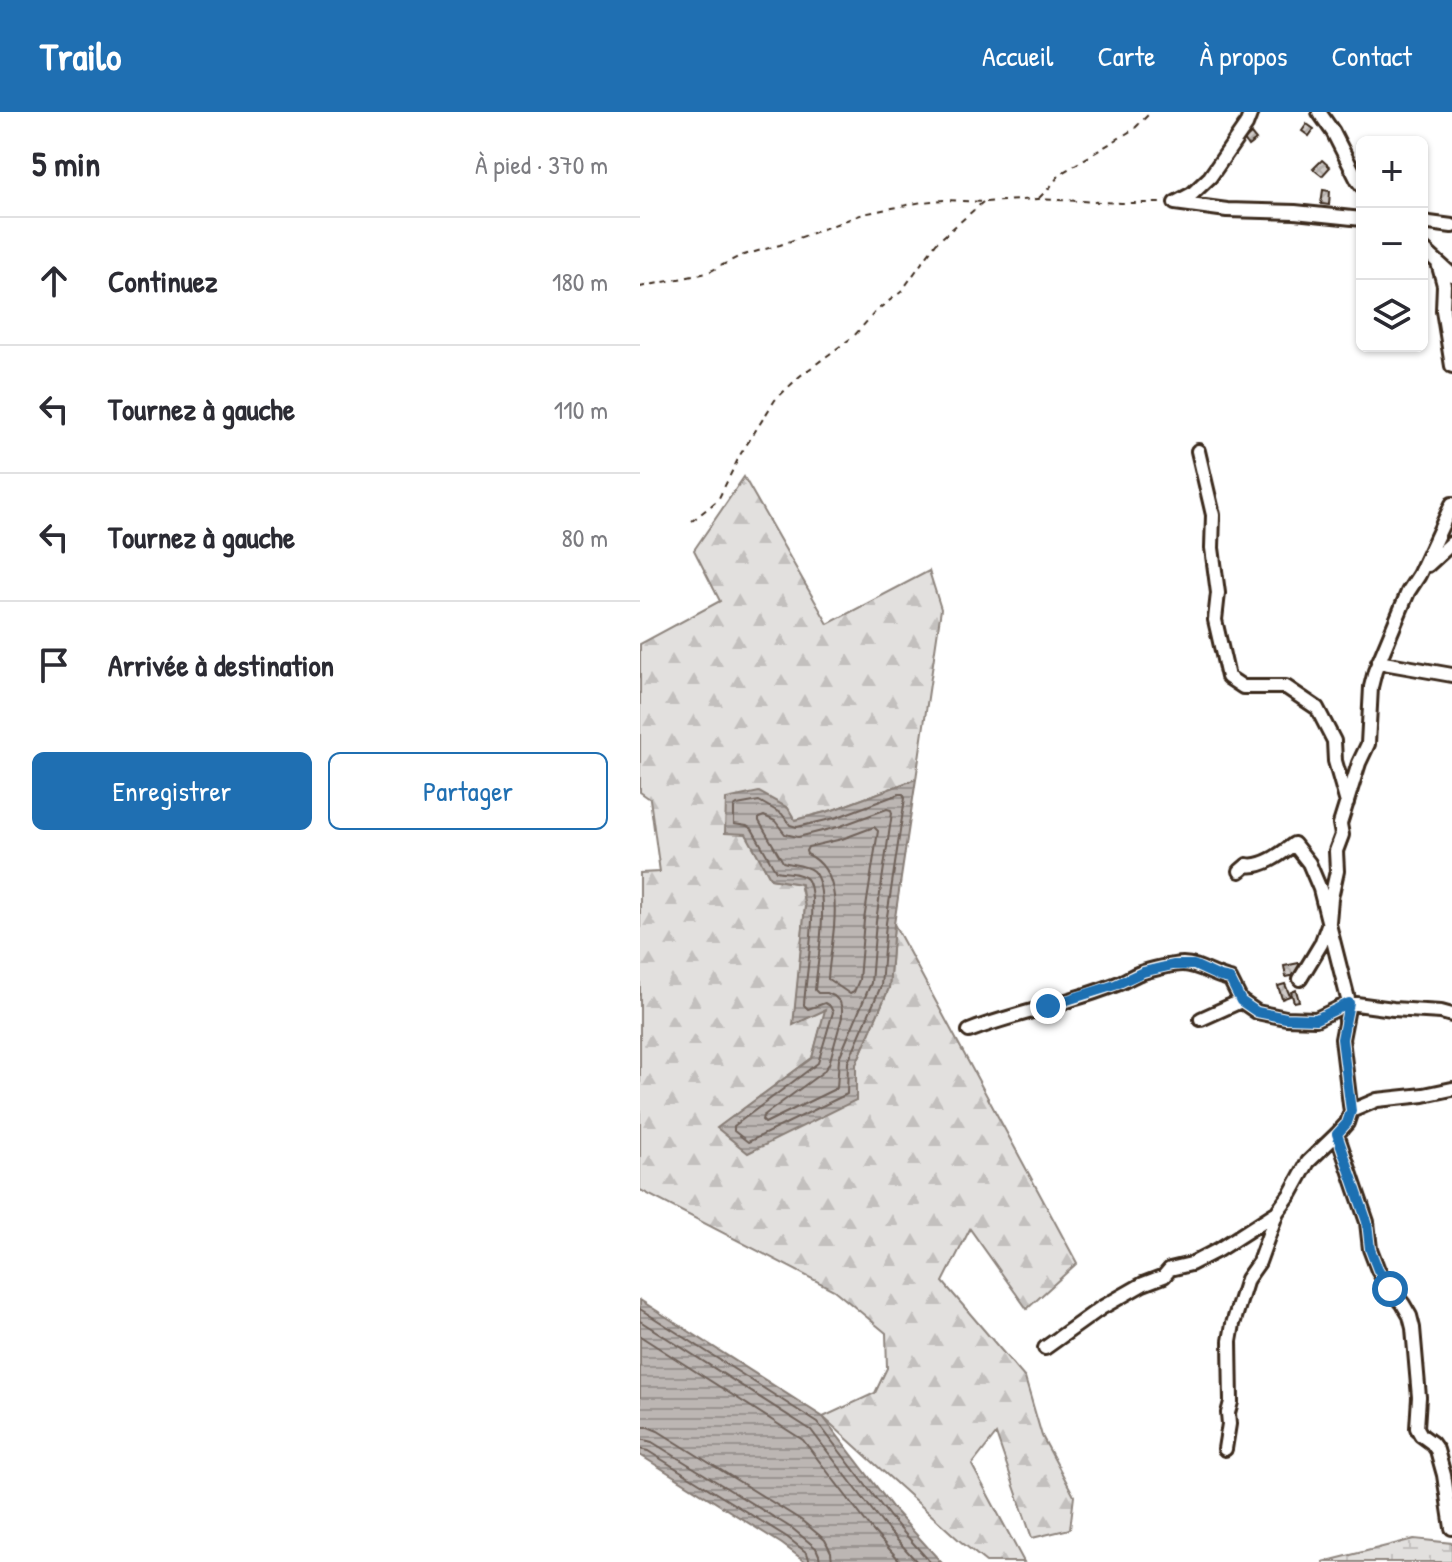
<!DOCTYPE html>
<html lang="fr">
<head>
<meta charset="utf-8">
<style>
	:root { --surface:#fff; --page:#f2f2f3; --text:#2b2b33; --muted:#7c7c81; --line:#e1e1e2; --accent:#1f6fb2 }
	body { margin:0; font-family:"Patrick Hand",sans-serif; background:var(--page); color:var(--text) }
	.controls { position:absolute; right:24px; top:24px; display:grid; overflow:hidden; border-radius:12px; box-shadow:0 2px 6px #0004 }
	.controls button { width:72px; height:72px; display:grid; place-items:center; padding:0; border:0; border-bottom:2px solid var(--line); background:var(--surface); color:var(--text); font:40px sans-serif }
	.stop { position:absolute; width:24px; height:24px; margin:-18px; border:6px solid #1f6fb2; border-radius:50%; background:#fff }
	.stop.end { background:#1f6fb2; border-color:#fff; box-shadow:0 2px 8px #0008 }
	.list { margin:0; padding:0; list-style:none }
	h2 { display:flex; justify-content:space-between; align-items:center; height:104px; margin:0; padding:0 32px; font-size:34px }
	h2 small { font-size:26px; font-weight:400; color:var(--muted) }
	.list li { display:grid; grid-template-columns:52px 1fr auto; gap:24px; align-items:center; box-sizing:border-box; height:128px; padding:0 32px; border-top:2px solid var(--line) }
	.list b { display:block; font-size:30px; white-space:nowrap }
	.list em { font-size:26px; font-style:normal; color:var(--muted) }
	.actions { display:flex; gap:16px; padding:24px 32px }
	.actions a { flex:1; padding:18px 0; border:2px solid var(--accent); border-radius:12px; text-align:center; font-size:28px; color:var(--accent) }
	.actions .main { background:var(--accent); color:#fff }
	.icon { flex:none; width:44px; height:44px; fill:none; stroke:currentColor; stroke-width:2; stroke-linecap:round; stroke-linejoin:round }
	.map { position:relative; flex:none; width:812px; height:1450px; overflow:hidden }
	header { display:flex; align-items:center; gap:48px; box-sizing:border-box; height:112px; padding:0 40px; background:var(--accent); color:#fff }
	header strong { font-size:38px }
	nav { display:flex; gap:44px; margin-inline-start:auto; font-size:28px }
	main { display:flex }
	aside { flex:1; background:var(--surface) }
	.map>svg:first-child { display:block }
	.forest { fill:url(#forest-firs); stroke:#8e857e; stroke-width:2 }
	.wetland { fill:url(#wetland-marsh); stroke:#8e857e; stroke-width:2 }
	.water { fill:url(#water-rules); stroke:#887e77; stroke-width:2 }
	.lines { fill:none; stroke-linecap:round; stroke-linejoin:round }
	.shore { stroke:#6f625a; stroke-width:2 }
	.building { fill:url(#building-cross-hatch); stroke:#3b2a1e; stroke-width:2 }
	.minor-casing { stroke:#3b2a1e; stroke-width:18 }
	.path { stroke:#3b2a1e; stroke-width:2; stroke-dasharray:6 6; stroke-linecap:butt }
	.minor { stroke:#fff; stroke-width:12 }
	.route { stroke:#1f6fb2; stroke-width:10 }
</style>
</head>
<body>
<header>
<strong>Trailo</strong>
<nav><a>Accueil</a><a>Carte</a><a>À propos</a><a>Contact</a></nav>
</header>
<main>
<aside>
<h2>5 min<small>À pied · 370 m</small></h2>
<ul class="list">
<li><svg class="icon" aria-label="ahead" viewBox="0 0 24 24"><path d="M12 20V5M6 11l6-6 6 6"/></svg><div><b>Continuez</b></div><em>180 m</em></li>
<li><svg class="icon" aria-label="left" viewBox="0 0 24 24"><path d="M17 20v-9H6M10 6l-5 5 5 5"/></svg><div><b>Tournez à gauche</b></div><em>110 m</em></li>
<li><svg class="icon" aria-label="left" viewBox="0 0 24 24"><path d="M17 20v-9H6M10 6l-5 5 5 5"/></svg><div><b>Tournez à gauche</b></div><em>80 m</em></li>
<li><svg class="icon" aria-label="arrive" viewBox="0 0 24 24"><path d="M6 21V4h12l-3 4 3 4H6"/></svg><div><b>Arrivée à destination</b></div></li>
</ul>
<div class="actions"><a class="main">Enregistrer</a><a>Partager</a></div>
</aside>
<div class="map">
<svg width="812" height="1450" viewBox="0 0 812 1450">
	<defs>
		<pattern id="forest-firs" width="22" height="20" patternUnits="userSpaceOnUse" patternTransform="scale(2)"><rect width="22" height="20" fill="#e2e0de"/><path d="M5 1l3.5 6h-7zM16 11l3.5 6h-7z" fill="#c3c0be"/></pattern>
		<pattern id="wetland-marsh" width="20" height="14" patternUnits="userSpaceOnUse" patternTransform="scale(2)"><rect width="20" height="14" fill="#e2e0de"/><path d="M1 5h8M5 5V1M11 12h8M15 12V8" fill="none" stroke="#c3c0be"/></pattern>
		<pattern id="water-rules" width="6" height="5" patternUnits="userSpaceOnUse" patternTransform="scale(2)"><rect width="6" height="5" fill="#bcb6b3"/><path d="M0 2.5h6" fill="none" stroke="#9a9491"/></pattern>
		<pattern id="building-cross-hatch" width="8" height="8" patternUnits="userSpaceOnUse" patternTransform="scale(2)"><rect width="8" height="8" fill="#cfcac7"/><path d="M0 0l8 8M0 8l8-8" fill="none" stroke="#b3aeaa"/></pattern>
	</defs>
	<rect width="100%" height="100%" fill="#fff"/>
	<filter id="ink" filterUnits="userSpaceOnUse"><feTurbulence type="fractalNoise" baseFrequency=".0125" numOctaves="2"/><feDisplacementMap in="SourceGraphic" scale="16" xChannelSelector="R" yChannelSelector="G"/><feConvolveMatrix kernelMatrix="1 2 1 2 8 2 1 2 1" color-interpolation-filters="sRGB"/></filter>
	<g filter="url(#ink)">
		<!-- forest -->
		<path class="forest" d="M104,365L188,512L289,459L301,497L276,667L193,698L106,721L131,767L160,772L165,794L154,912L186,897L172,946L78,1016L216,988V952L249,876L254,812L437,1151L387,1197L330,1117L303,1170L385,1266L402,1324L434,1384L430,1417L392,1426L356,1322L332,1353L384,1450H346L320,1429L183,1305L235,1281L247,1256L246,1221L194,1178L0,1078V761L20,760L10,687L0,680V532L80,489L54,438Z"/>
		<!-- wetland -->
		<path class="wetland" d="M774,1427L812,1431V1450H683Z"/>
		<!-- water -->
		<path class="water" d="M276,667L254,812L249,876L216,952V988L108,1041L77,1016L172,946L185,898L153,913L165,795L161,772L131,767L106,722L85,721L86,687L119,680L148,696L155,708L193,698Z
			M0,1188L183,1305L256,1400L301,1450H166L142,1432L0,1343Z"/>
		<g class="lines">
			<!-- shore -->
			<path class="shore" d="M259,682H263L265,686L246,811L241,874L208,950L207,982L108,1030L94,1019V1014L178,951L193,900L190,894L185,891L168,897L164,893C165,870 180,783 167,767C161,760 144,761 136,759L112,717L107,714L94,712V695L97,693L119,689L142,702L150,713L157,715L195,706Z
				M247,697L251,698L252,701L236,809L231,871L199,946L197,976L125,1011L122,1008L123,1004L183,960L189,952L202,905V897L200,890L194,884L187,881H178L175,878C177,853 191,777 173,759C165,752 152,753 143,750L119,709V706L124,704L135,709L145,722L158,725L198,715Z
				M234,715L238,719L224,808L219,868L214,880L210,882L188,867C190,830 211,762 167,742L166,739L168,735L202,727Z
				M0,1197L178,1311L250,1405L290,1450
				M0,1209L171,1318L242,1411L277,1450
				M0,1224L163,1328L233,1419L261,1450
				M0,1315H8L18,1319L161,1408L185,1428L191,1440L192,1450
				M0,1327L12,1330L153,1417L176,1436L179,1443L180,1450
				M0,1337L8,1339L147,1425L167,1441L170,1450"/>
		</g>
		<!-- building -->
		<path class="building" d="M667,12L674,17L669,24L662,19Z
			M611,22L616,28L608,34L604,28Z
			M682,48L690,55L682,64L673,57Z
			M683,78L690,79L689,93L681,92Z
			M659,851L661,862L646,865L644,854Z
			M645,872L650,884L642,887L638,874Z
			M656,878L659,889L654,890L651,880Z"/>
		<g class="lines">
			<defs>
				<path id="minor" d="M679,0L693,20L718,69L722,74
					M535,91L587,98L655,100L722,107
					M535,91L552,82L570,65L606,13L611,0
					M782,110L812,114
					M782,136L812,163
					M798,151L804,173L803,198L812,254
					M558,339L573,403L572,436L578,481L575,508L588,565L603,575H646L677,596L694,629L695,649L707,691
					M788,453L812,431
					M738,550L812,563
					M660,867L681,832L689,810L691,786L697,759L696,739L702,723L700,712L719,651L728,632L731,575L735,559L768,480L779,463L812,392
					M561,907L601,889L617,900L646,906L676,907L709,891L753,897L801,900L812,903
					M329,919C364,905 400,898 436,886C450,882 464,877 477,872C485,869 492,864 500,861C509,858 533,852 543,852C559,852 573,864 590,867L601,889
					M711,999L737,988L784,983L812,977
					M697,1022L727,1110L730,1137L738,1158L744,1168L763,1192L770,1204L773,1216L779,1285L777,1316L781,1323L792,1331L797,1338L804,1363L812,1416
					M405,1236L461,1196L503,1172L524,1164L530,1157L551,1152L578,1138L637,1100L651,1081L668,1050L697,1022L707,1011L711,999L710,993L702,927L709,891L680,777L669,751L654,732C642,741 623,756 607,753L600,759
					M585,1337L589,1312L588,1301L591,1290L590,1229L593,1212L607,1167L619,1150L637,1100"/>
			</defs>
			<!-- minor casing -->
			<use href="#minor" class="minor-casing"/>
			<!-- path -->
			<path class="path" d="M399,86L411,74L420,62L494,17L511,0
				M0,175L67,161L100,144L140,133L223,102L282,90L304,88L344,90L398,87L481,91H522
				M52,409L78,388L100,343L135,288L160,264L214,224L237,198L261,180L296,131L343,90"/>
			<!-- minor -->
			<use href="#minor" class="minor"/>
		</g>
	</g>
	<g class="lines" filter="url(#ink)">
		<!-- route -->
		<path class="route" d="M408,894L475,873L503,860L533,853H554L580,865L590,867L601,889L617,900L646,906L676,907L709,891L702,927L711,999L707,1011L697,1022L727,1110L730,1137L738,1158L750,1177"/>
	</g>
</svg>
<div class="controls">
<button>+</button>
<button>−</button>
<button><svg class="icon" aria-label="layers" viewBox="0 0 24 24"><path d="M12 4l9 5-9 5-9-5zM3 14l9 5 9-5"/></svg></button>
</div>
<div class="stop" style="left:750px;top:1177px"></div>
<div class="stop end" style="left:408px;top:894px"></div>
</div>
</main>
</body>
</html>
